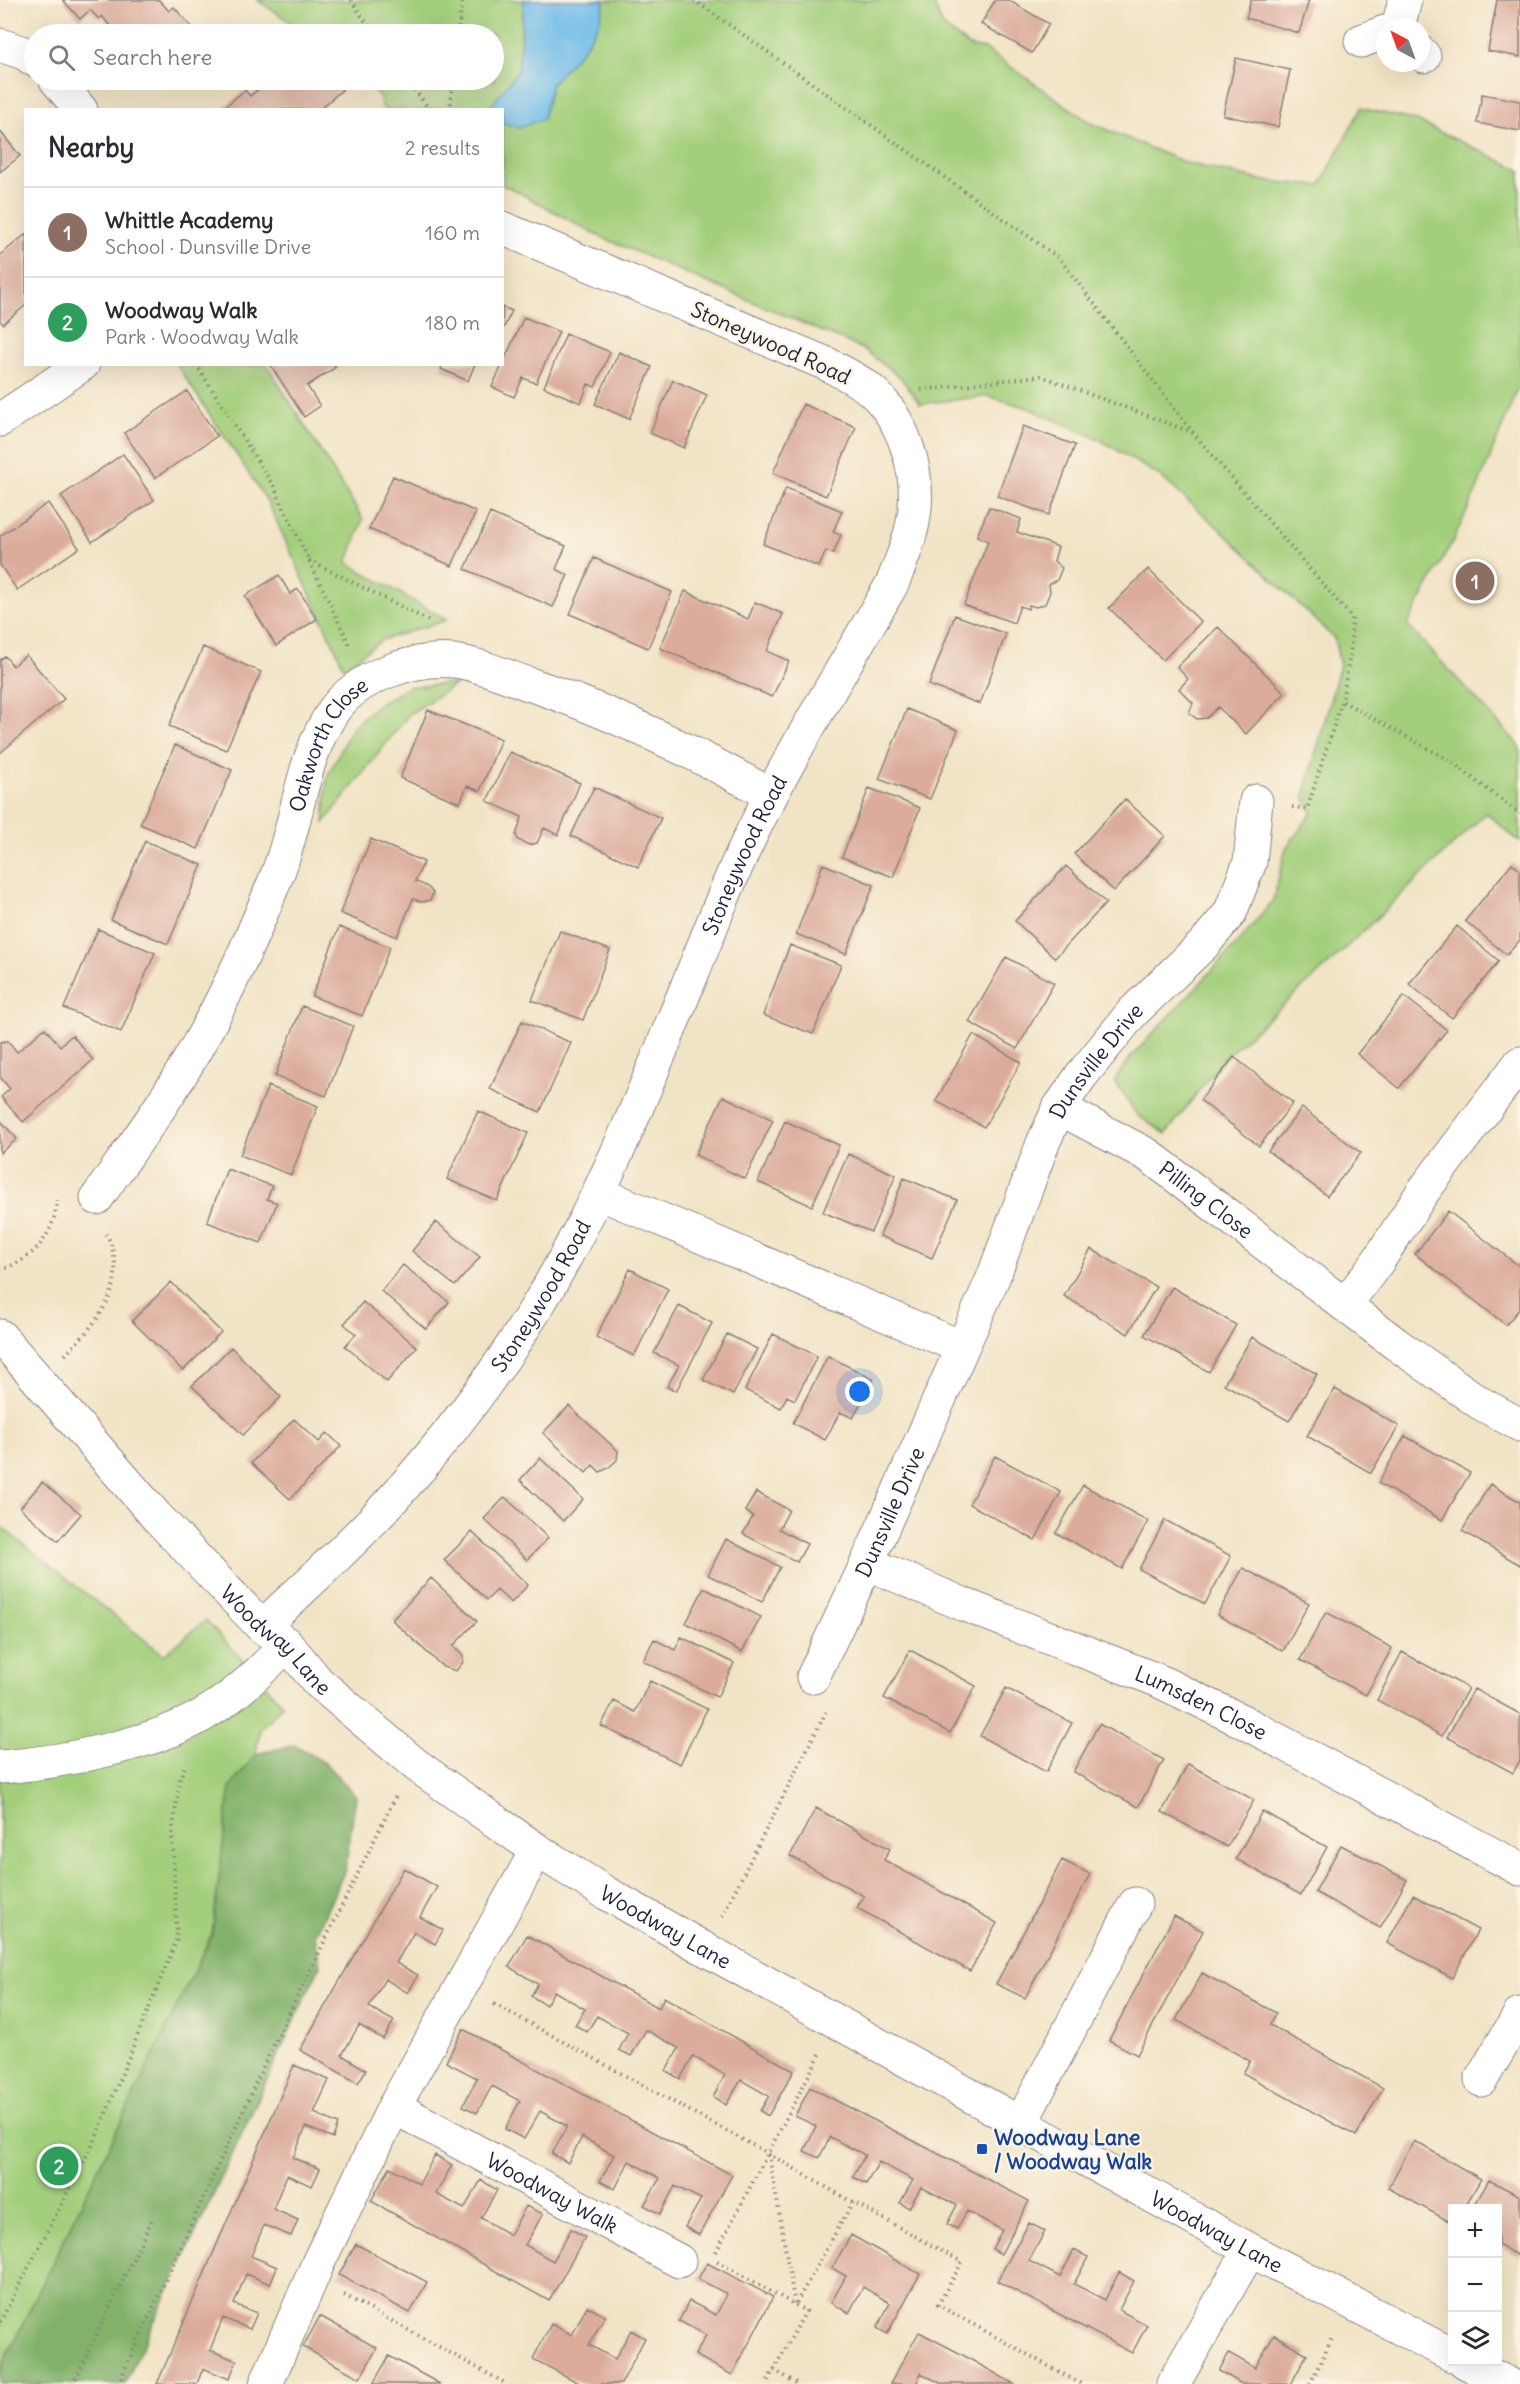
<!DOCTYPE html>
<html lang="en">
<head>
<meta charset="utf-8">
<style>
	:root { --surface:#fff; --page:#f7f7f7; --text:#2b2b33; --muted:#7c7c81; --line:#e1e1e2; --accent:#b5179e }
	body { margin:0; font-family:Delius,sans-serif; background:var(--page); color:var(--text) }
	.controls { position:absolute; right:18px; bottom:18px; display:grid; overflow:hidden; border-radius:0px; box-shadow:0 6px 24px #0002 }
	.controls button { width:54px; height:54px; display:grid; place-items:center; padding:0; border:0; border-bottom:2px solid var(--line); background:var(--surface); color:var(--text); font:30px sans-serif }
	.compass { position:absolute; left:1376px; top:18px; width:54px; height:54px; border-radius:50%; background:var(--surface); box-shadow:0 6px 24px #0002; rotate:319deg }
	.you { position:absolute; left:860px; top:1392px; width:21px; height:21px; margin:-15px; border:4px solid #fff; border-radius:50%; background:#1a73e8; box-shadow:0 0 0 9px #1a73e833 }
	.badge { display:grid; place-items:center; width:39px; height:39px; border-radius:50%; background:var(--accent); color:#fff; font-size:20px; font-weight:700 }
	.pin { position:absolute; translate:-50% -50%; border:3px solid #fff; box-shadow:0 2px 6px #0006 }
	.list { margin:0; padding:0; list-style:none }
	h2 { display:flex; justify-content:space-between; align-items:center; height:78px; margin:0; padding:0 24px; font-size:26px }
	h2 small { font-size:20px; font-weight:400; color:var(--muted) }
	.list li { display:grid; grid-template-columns:39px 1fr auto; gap:18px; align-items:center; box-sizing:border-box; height:90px; padding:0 24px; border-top:2px solid var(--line) }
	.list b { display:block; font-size:22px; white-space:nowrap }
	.list p { margin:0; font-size:20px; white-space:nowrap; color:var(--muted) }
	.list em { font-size:20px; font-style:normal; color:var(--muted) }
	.icon { flex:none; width:33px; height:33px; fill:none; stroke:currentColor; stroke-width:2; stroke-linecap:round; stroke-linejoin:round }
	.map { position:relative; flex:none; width:1520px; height:2384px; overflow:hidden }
	.search { position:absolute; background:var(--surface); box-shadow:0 6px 24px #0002; left:24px; top:24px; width:480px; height:66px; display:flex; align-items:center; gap:15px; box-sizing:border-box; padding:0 21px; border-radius:33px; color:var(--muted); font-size:22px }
	.panel { position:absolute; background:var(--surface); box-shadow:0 6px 24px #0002; left:24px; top:108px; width:480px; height:258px; border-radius:0px }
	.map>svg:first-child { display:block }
	.green { fill:#a3cf7b; stroke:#62785b; stroke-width:1.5 }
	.forest { fill:#82b26b; stroke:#526a53; stroke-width:1.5 }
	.water { fill:#6fbce9; stroke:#486f92; stroke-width:1.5 }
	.building { fill:#dbac9b }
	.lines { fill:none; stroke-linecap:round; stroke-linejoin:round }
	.minor-casing { stroke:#8a8280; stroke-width:35 }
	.path { stroke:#8a8280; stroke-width:4; stroke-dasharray:1.5 4.5; stroke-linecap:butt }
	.minor { stroke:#fff; stroke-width:33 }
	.transit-dot { fill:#1a4fb4; stroke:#fcf5e5; stroke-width:2 }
	.labels { text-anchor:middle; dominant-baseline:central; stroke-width:4.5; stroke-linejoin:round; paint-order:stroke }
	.street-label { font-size:21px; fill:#22223b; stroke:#fcf5e5 }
	.transit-label { font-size:21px; font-weight:bold; fill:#164399; stroke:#fcf5e5; text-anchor:start }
</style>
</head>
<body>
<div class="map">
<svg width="1520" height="2384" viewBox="0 0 1520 2384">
	<rect width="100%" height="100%" fill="#fcf5e5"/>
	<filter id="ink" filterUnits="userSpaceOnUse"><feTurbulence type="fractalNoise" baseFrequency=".0167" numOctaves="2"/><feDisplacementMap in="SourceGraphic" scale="12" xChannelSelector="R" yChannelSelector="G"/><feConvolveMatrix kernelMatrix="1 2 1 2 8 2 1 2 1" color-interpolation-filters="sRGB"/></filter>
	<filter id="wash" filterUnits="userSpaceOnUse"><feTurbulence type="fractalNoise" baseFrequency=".008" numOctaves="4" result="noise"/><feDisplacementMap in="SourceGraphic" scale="24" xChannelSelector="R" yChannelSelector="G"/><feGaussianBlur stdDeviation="1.35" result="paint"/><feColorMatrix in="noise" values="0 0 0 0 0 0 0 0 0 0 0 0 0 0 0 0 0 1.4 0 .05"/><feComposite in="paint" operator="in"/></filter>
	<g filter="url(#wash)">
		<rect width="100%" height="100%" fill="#f1e3c5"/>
		<!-- green -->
		<path class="green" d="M257,0H932L943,26L969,46L985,49L1091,123L1186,163L1265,181L1320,186L1361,108L1417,121L1520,170V382L1478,487L1455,537L1407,625L1520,746V842L1486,813L1329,964L1224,1058L1166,1134L1137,1115L1114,1081L1131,1057L1235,946L1273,901L1286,848L1312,813L1304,796L1340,665L1334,638L1222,531L1160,476L1097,438L1028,408L988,396L920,404L901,378L863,349L599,236L511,188L503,186L502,110L383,109L379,96L362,80H494V34H308Z
			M177,365H267L363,519L347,563L447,620L382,640L344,667L267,501Z
			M458,683L409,714L324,823L327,777L353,726L377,705L408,687Z
			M0,1526L164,1655L206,1620L283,1705L261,1728L238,1831L220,1948L16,2384H0Z"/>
		<!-- forest -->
		<path class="forest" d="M295,1745L325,1763L356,1796L345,1870L315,1936L320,1966L125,2384H0V2371L212,1934L230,1787L256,1754Z"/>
		<!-- water -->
		<path class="water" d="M524,0H605L599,23L584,48L552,83L543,119L519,128L503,123L502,110L491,109L490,107L518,71Z"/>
		<g id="blocks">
			<!-- building -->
			<path class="building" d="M63,0H159L169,11L174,7L198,34H101L111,27L102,16L99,19L90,10L80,19Z
				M995,0H1008L1049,24L1032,53L981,24Z
				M1251,0H1309L1299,33L1246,18Z
				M1497,0H1520V57L1488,51Z
				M1236,58L1290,70L1278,127L1223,115Z
				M270,80H334L342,90L319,110H221L245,90L250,96Z
				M1482,94L1520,101V131L1477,123Z
				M0,131L20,156L0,172Z
				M26,234V305L3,324L0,321V255Z
				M502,307L512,311L502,331Z
				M524,317L559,332L536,383L523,378L514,397L492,387Z
				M566,334L610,352L595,387L588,384L581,403L544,387Z
				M619,352L652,367L629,419L595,404Z
				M270,364H334L336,367L307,386L320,406L304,417Z
				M443,364H475L468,381L441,369Z
				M673,380L707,395L684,448L650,433Z
				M187,391L217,436L155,478L124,433Z
				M803,404L856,427L826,496L773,473Z
				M1023,426L1075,445L1049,515L997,496Z
				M123,454L154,500L92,542L61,496Z
				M393,476L476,512L452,566L369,529Z
				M786,488L842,511L833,532L841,535L833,554L826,551L819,567L763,544Z
				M48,503L79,548L17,590L0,565V536Z
				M989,507L1021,519L1017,532L1058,547L1054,561L1062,568L1057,580L1049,584L1050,592L1045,604L1036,607L1029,605L1028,609L1020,606L1014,623L964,605L988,541L977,536Z
				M490,513L566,546L556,569L568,575L553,607L465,569Z
				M594,558L672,592L648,648L570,614Z
				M1148,569L1201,622L1163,660L1109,608Z
				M279,575L290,594L298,589L317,619L276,646L245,596Z
				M685,591L748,619L755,602L783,614L767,651L789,661L772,697L660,648Z
				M955,615L1006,634L980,704L929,685Z
				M1218,627L1285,693L1246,734L1218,707L1207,718L1197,719L1189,713L1193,703L1179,689L1188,679L1177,667Z
				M203,647L261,672L226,750L169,726Z
				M26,655L64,699L0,753V660L5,656L13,666Z
				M907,709L958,730L930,799L879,779Z
				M428,710L501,739L480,791L467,786L460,803L400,778Z
				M175,745L232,770L198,849L140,824Z
				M510,752L580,783L558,835L544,828L537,843L529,845L518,840L516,835L522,817L487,801Z
				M594,787L661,818L638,867L571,836Z
				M869,788L920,808L893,877L842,857Z
				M1125,799L1165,836L1114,891L1074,854Z
				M371,839L424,862L415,881L428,887L433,893L430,900L422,902L413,899L397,937L340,913Z
				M145,841L202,865L168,944L111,920Z
				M1512,863L1520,870V940L1507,955L1465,921Z
				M823,864L874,885L846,954L796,934Z
				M1066,866L1106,903L1055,958L1015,921Z
				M1457,926L1499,961L1452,1018L1409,984Z
				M339,927L390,947L362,1016L312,996Z
				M98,929L155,953L121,1032L64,1008Z
				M560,931L610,950L583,1020L532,1000Z
				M790,945L841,965L813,1034L763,1015Z
				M1006,957L1054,983L1017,1049L969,1022Z
				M1404,996L1447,1030L1399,1088L1357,1054Z
				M302,1006L353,1026L326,1096L275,1076Z
				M522,1021L571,1043L540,1112L490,1089Z
				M45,1028L60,1046L72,1035L93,1060L23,1122L1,1097L10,1089L0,1077V1042L8,1041L17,1052Z
				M973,1035L1021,1062L984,1127L936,1101Z
				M1234,1057L1293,1103L1259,1146L1200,1100Z
				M268,1086L318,1106L291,1175L240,1155Z
				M723,1096L773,1120L745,1179L695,1155Z
				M1302,1108L1361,1153L1327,1196L1268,1151Z
				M478,1111L528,1133L497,1201L447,1179Z
				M0,1120L17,1139L0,1153Z
				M785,1121L839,1145L812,1206L758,1182Z
				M848,1154L896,1175L871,1232L823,1212Z
				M227,1169L272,1186L267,1199L277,1203L261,1243L207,1222Z
				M904,1178L957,1200L932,1258L880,1236Z
				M1448,1211L1520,1267V1308L1506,1325L1415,1254Z
				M436,1222L480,1257L455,1286L412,1251Z
				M1091,1249L1156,1287L1128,1334L1064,1296Z
				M403,1265L449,1302L426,1329L381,1291Z
				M630,1269L668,1289L634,1356L596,1337Z
				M171,1282L221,1332L183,1371L132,1321Z
				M1172,1287L1236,1325L1209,1372L1144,1335Z
				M363,1302L417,1347L387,1382L345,1346L356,1334L344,1324Z
				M679,1306L712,1323L676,1391L667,1387L679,1365L654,1353Z
				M727,1334L757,1349L733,1395L703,1380Z
				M773,1334L817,1356L795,1400L787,1396L781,1408L745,1390Z
				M1252,1337L1317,1374L1289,1421L1224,1384Z
				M231,1347L281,1397L243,1435L192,1386Z
				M828,1356L873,1379L853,1418L840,1412L825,1440L793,1423Z
				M1335,1389L1399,1426L1371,1473L1307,1436Z
				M569,1406L618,1451L617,1460L608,1468L600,1472L593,1465L586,1473L543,1433Z
				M294,1419L319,1442L327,1433L341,1446L290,1499L251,1463Z
				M1405,1436L1470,1473L1442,1520L1378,1483Z
				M995,1456L1061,1492L1035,1540L969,1504Z
				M540,1458L583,1499L563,1521L520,1480Z
				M42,1482L81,1514L58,1541L20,1508Z
				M1490,1484L1520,1502V1565L1462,1531Z
				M1083,1485L1148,1521L1122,1569L1056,1533Z
				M756,1492L789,1510L779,1529L807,1544L797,1562L743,1534L753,1516L745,1511Z
				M505,1497L548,1538L527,1560L484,1519Z
				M1165,1520L1231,1556L1205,1604L1139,1569Z
				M472,1532L528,1585L511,1603L497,1590L487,1600L444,1560Z
				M726,1539L780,1567L762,1602L708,1575Z
				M1243,1568L1309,1603L1283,1651L1217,1615Z
				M431,1578L477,1621L453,1646L463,1656V1662L456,1671L443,1667L392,1620Z
				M704,1588L761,1617L742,1652L686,1623Z
				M1326,1612L1392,1648L1366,1695L1300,1660Z
				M681,1637L734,1663L717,1697L643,1661L654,1639L675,1650Z
				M910,1650L976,1686L950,1733L884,1698Z
				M1402,1652L1468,1688L1442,1736L1377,1700Z
				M650,1681L707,1709L680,1764L601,1726L614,1701L635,1712Z
				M1006,1688L1072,1723L1046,1772L980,1736Z
				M1474,1689L1520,1714V1760L1513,1773L1447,1737Z
				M1099,1724L1164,1760L1138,1807L1073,1772Z
				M1188,1764L1254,1800L1227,1847L1162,1812Z
				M816,1808L890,1849L884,1860L997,1923L970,1971L857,1908L864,1896L790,1856Z
				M1262,1811L1327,1847L1301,1895L1236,1859Z
				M1341,1845L1407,1880L1380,1928L1315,1892Z
				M1062,1860L1090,1874L1025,1998L996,1984Z
				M404,1868L437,1887L420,1917L443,1930L435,1944L414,1932L396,1963L418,1975L408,1993L385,1979L369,2007L394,2021L383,2039L359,2025L342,2055L366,2070L358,2083L300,2050Z
				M1413,1895L1478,1930L1452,1978L1387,1943Z
				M1174,1916L1203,1931L1137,2055L1109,2040Z
				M527,1935L659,2008L664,1997L794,2071L768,2116L760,2111L769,2096L741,2080L726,2105L713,2097L725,2075L693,2056L680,2079L666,2071L679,2048L646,2030L631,2056L619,2050L628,2033L597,2016L587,2032L575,2025L585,2009L554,1991L546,2005L531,1996L538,1984L509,1967Z
				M1202,1973L1276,2013L1270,2025L1383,2088L1356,2136L1243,2073L1250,2061L1176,2020Z
				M463,2029L732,2175L699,2235L685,2227L701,2199L675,2186L660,2214L644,2205L660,2178L629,2161L615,2189L600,2181L614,2155L582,2137L568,2163L552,2154L567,2126L540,2111L524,2139L505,2129L520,2101L492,2086L477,2113L463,2106L477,2078L446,2062Z
				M294,2065L329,2080L314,2113L338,2124L333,2138L306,2127L293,2158L320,2169L312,2186L287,2175L273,2209L298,2220L291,2236L264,2225L251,2256L277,2267L270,2284L246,2274L234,2304L257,2313L250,2329L223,2318L210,2350L237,2361L229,2379L203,2368L197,2384H157Z
				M810,2087L1029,2201L1001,2254L992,2249L1002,2230L967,2211L957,2229L947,2224L957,2205L921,2187L909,2208L900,2203L913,2180L879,2162L866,2184L853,2177L865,2155L830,2137L819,2158L804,2151L816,2126L795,2116Z
				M1414,2141L1481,2179L1464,2208H1452V2223L1388,2188Z
				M435,2155L452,2165L436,2194L464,2209L481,2180L497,2190L481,2218L510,2235L526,2206L543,2214L525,2245L553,2261L571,2229L585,2237L549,2301L371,2201L390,2167L419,2184Z
				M1489,2180L1520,2196V2257L1498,2245V2208H1473Z
				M1029,2223L1045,2231L1029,2261L1060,2277L1074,2250L1088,2257L1074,2284L1105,2300L1119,2272L1134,2281L1119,2310L1147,2325L1132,2353L997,2281Z
				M851,2235L920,2274L887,2334L877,2328L890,2303L863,2287L849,2313L831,2303L846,2276L832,2268Z
				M356,2244L427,2282L410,2313L339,2275Z
				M707,2263L773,2297L732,2375L695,2355L706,2335L679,2321L689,2301L716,2315L727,2294L698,2279Z
				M587,2306L605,2316L589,2345L615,2359L631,2330L645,2338L621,2384H581L533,2359L551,2324L572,2335Z
				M320,2316L377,2348L360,2378L303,2347Z
				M919,2332L961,2354L1014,2384H942L921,2373L916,2384H890Z
				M1274,2335L1307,2354L1291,2384H1242L1219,2371L1229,2353L1255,2368Z
				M389,2356L440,2384H373Z"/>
		</g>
	</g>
	<g filter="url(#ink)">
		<use href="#blocks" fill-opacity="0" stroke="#8a8280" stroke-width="1.5"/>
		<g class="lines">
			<defs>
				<g id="minor">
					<path d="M1398,27L1405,0"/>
					<path d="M1361,41L1385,32"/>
					<path d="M0,45L24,53L34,60"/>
					<path d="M1421,53L1424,56"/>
					<path d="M56,80L81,110"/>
					<path d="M0,420L83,364"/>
					<path id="s1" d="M1059,1108L1148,1155L1396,1344L1480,1403L1520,1425"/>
					<path d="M599,1193L961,1347"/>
					<path id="s2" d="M97,1198C130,1150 165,1103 194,1052C227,995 253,936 277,875C299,820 300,760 334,710C358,676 414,657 454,661C477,664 501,674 523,682C609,710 692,751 771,795"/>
					<path d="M1345,1305L1378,1261L1422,1193L1520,1063"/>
					<path id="s3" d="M0,1336L156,1516L262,1627L287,1644L318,1682L416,1765L475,1807L537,1850L606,1893L705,1949L1250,2250L1452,2355"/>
					<path id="s4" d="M867,1563L965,1605L1157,1680L1240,1720L1520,1869"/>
					<path id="s5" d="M262,1627C305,1586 350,1546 390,1502C444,1443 493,1378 535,1310C603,1199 650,1077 699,957C713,923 726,888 742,854C785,761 841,673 892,584C900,564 909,544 913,522C922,476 905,417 867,387C855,378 840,371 827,364L502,228"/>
					<path id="s6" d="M813,1677L867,1563L993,1278L1043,1143L1059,1108L1081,1076L1132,1013L1204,944L1230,913L1250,862L1256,801"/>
					<path d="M0,1767C60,1763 162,1743 211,1710C240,1692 264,1668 287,1644"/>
					<path d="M1481,2080L1520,2014"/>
					<path id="s7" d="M394,2107L679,2261"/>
					<path d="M1021,2123L1135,1904"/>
					<path d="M1465,2362L1509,2384"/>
					<path d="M266,2384L319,2261L394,2107L537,1850"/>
					<path d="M1173,2384L1250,2250"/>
				</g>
			</defs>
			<!-- minor casing -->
			<use href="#minor" class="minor-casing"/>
			<!-- path -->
			<path class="path" d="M351,0L374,34
				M694,0L1059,258L1194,434L1352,618L1351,648L1342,701L1449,760L1520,814
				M458,34L462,0
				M407,80L430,110
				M450,110L453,80
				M196,364L274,487L350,646
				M921,390L1041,376L1194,433
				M309,560L431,622
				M1292,807L1307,809L1342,701
				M0,1270C33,1260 55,1235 57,1200
				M65,1355C91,1328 122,1297 114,1256C112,1248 111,1241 106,1234
				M722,1916L826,1712
				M494,2004L769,2154L852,2202
				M769,2154L795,2305L853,2202L962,2262L938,2305L1081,2384
				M716,2252L820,2054
				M717,2261L806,2311L766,2384
				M344,2295L507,2384
				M0,2322L95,2140L177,1939L172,1833L180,1779L185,1766
				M774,2370L798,2384
				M73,2384L153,2217
				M118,2384L272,2048L396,1796
				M1310,2384L1333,2336"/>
			<!-- minor -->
			<use href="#minor" class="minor"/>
		</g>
	</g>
	<!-- markers -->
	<rect class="transit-dot" x="976" y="2143" width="12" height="12" rx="3"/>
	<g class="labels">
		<!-- street labels -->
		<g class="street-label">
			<text transform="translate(771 343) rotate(24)">Stoneywood Road</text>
			<text stroke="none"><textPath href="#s2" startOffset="513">Oakworth Close</textPath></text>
			<text stroke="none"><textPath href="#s5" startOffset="921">Stoneywood Road</textPath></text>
			<text stroke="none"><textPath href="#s6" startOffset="680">Dunsville Drive</textPath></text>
			<text stroke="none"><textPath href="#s1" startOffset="174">Pilling Close</textPath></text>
			<text stroke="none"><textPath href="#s5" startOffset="435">Stoneywood Road</textPath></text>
			<text stroke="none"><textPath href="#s6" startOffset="182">Dunsville Drive</textPath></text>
			<text stroke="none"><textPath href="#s3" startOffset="411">Woodway Lane</textPath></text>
			<text stroke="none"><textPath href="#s4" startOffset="362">Lumsden Close</textPath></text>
			<text stroke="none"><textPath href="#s3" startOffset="897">Woodway Lane</textPath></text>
			<text stroke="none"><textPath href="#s7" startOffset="180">Woodway Walk</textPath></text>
			<text stroke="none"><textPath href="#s3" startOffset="1527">Woodway Lane</textPath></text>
		</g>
		<!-- transit labels -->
		<g class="transit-label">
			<text x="994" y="2137">Woodway Lane<tspan x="994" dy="24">/ Woodway Walk</tspan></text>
		</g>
	</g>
</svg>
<div class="controls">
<button>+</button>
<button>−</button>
<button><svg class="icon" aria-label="layers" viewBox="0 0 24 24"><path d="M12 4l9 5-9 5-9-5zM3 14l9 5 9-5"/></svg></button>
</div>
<svg class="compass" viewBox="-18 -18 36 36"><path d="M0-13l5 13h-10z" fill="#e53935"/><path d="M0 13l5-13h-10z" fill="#7c7c81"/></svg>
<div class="you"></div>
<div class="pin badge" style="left:1475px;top:581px;background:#8d6e63">1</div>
<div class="pin badge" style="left:59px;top:2166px;background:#2e9e5b">2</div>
<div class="search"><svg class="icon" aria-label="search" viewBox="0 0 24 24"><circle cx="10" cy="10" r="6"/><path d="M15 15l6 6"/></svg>Search here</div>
<section class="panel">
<h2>Nearby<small>2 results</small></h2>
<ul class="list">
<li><span class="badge" style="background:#8d6e63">1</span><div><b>Whittle Academy</b><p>School · Dunsville Drive</p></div><em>160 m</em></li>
<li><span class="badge" style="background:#2e9e5b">2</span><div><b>Woodway Walk</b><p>Park · Woodway Walk</p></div><em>180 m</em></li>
</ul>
</section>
</div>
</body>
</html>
